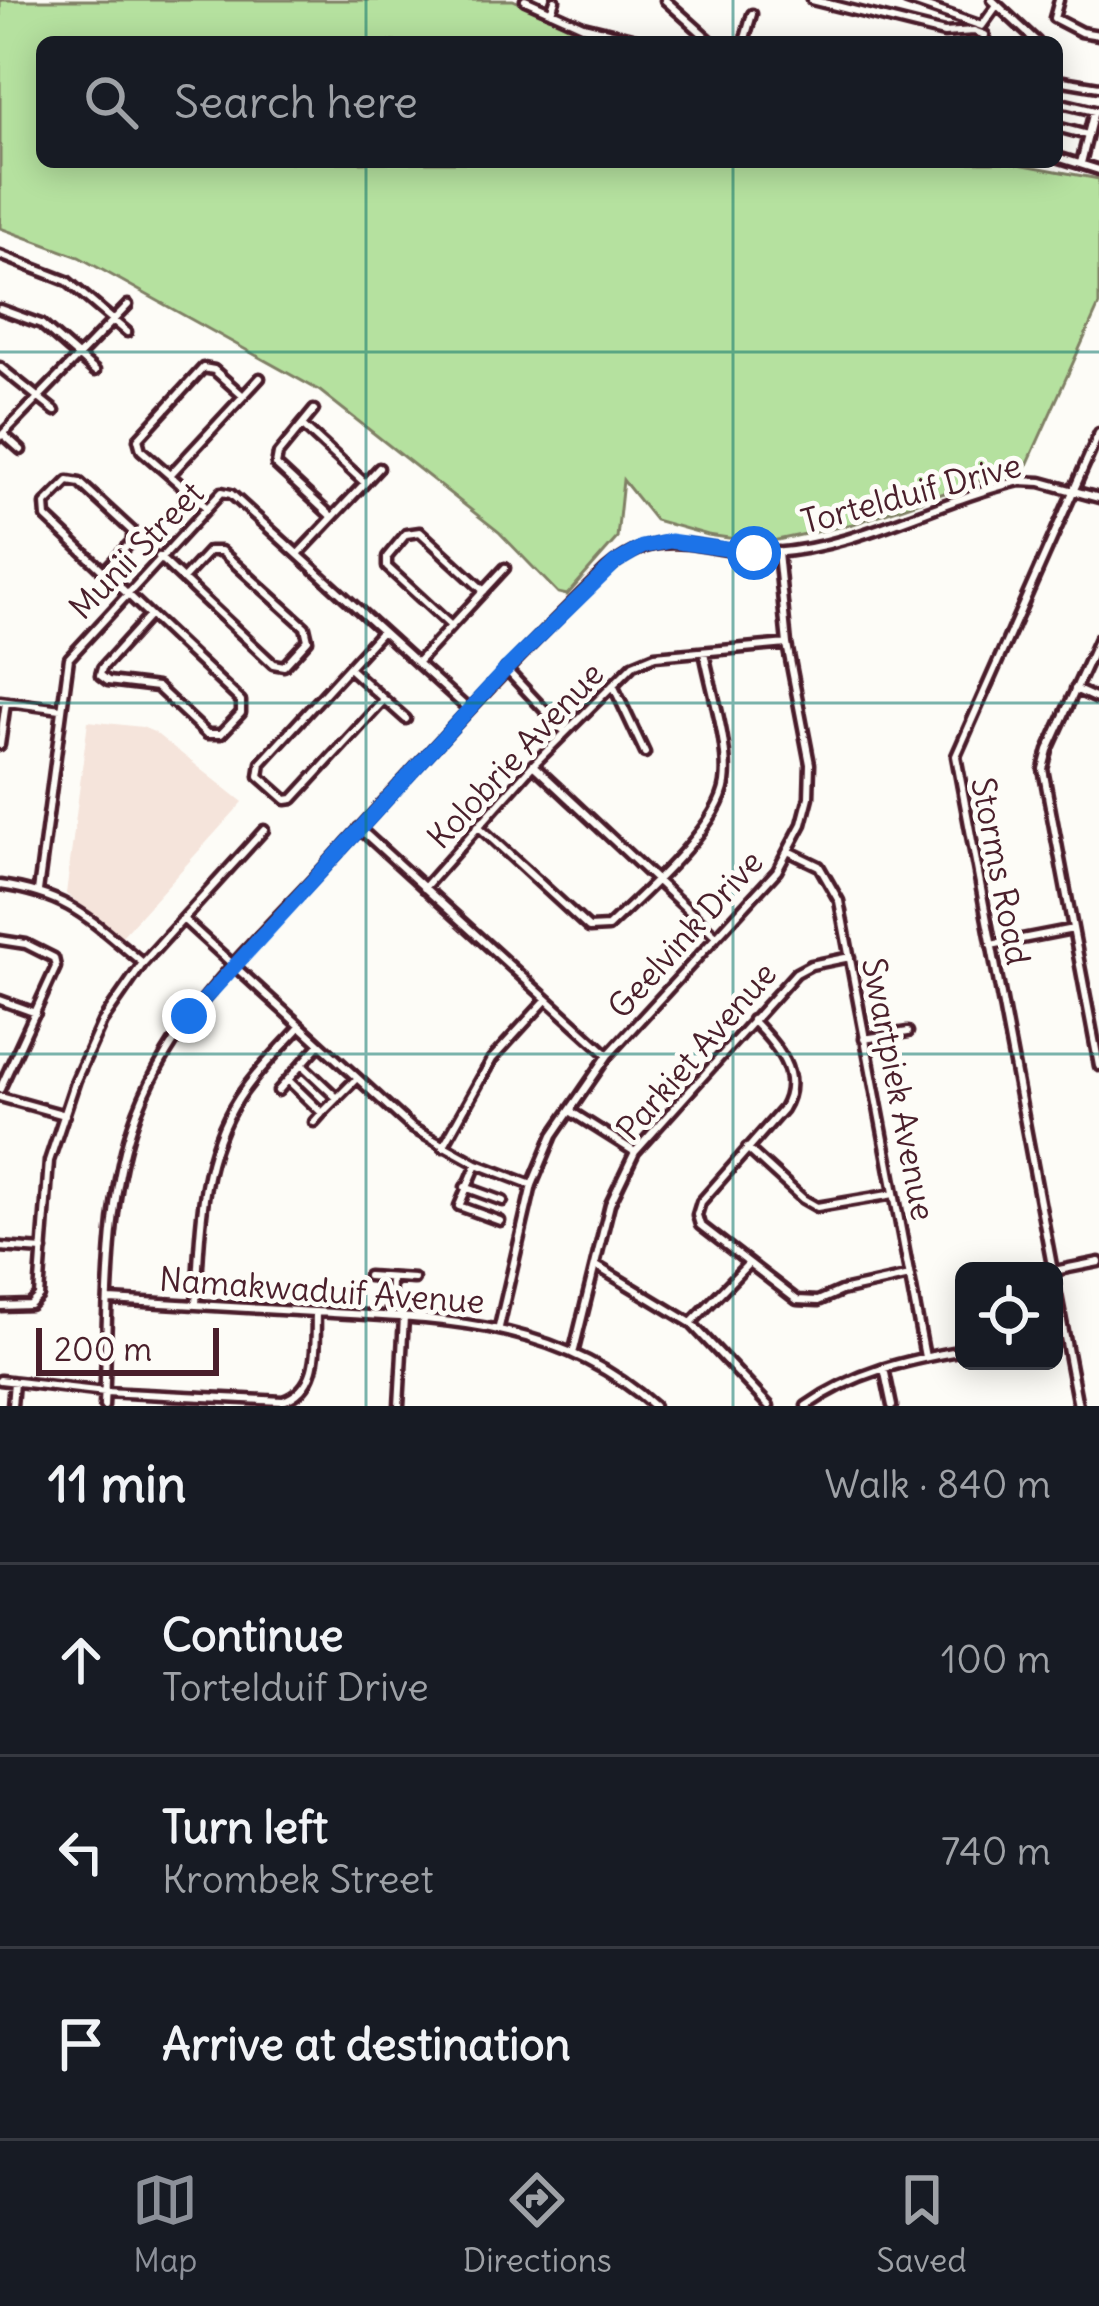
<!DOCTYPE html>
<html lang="en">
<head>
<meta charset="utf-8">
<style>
	:root { --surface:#171b24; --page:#242831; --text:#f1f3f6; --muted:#9ea1a6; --line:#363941; --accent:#8c9099 }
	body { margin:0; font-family:Delius,sans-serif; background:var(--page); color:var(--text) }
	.controls { position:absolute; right:36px; bottom:36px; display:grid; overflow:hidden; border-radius:18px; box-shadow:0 6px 30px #0003 }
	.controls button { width:108px; height:108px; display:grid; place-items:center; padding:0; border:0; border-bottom:3px solid var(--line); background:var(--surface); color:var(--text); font:60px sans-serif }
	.scale { position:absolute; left:36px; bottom:30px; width:183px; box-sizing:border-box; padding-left:12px; border:6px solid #4a1f2b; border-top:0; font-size:33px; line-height:42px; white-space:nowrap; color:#4a1f2b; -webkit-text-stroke:9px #fdfcf7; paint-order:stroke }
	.stop { position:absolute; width:36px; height:36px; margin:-27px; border:9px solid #1a73e8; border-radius:50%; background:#fff }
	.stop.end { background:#1a73e8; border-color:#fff; box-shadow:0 3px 12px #0008 }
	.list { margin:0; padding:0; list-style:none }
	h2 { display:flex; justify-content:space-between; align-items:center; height:156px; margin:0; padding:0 48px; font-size:51px }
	h2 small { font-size:39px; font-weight:400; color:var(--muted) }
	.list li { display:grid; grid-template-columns:78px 1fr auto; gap:36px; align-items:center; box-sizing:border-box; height:192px; padding:0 48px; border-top:3px solid var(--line) }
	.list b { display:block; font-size:45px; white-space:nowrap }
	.list p { margin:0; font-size:39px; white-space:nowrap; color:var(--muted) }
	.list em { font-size:39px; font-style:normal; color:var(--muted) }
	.icon { flex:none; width:66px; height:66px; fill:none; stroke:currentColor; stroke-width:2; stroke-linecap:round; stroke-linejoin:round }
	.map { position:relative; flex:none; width:1099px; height:1406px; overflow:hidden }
	.search { position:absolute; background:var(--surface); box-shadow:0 6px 30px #0003; left:36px; right:36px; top:36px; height:132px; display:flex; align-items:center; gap:30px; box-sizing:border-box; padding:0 42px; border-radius:18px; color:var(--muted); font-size:45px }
	.sheet { height:732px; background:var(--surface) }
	nav { display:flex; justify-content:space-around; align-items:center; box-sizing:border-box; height:168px; border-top:3px solid var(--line); background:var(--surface); font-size:33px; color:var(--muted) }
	nav a { display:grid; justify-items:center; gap:6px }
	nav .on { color:var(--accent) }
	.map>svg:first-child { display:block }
	.built { fill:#f5e4db }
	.green { fill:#b5e19f; stroke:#808065; stroke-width:3 }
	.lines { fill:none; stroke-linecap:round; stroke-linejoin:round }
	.street-casing { stroke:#4a1f2b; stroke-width:15 }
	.street { stroke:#fdfcf7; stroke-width:6 }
	.route { stroke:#1a73e8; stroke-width:15 }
	.grid { fill:none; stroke:#0f766e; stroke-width:3; stroke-opacity:0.55 }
	.labels { text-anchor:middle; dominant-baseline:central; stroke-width:10; stroke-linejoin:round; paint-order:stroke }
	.street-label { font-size:33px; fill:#4a1f2b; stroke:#fdfcf7 }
</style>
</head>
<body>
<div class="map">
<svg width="1099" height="1406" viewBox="0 0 1099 1406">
	<rect width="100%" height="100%" fill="#fdfcf7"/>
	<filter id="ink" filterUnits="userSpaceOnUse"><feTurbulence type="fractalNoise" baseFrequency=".00833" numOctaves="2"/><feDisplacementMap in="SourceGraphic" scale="24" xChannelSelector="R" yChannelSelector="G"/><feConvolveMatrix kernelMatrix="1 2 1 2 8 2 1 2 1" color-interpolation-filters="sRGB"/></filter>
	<g filter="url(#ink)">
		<!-- built -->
		<path class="built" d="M88,721L142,727L154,732L243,802L122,936L66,894Z"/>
		<!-- green -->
		<path class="green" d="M0,0H513L578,29L639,42H42V162H1008L1099,179V305L1027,465L853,524L763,543L708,535L655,520L623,480L617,538L567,595L558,593L499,532L320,391L79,257L0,228Z"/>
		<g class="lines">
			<defs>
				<path id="street" d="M525,0L583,26L648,42
					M665,0L712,42
					M812,0L944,33L974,31L985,35L983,42
					M907,0L982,26L997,5
					M992,0L1037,42
					M1059,0L1054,18L1081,32L1099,35
					M551,12L555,0
					M744,42L752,14
					M1057,80L1099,87
					M1057,102L1099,112
					M1057,127L1087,135
					M1057,157L1099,170
					M1081,163L1094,111
					M0,255L67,281L127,332
					M0,309L41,324L95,371
					M0,367L55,411
					M314,410L278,454L276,465L332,517
					M3,434L21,450
					M0,437L128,305
					M170,475L260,378
					M365,483L379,468
					M206,507L141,450L138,439L203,368L214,370L242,395
					M298,554L365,483L303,426
					M159,557L273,664L284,666L308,640L305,627L221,551H209L183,579
					M104,571L132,541V531L80,483L68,481L45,504L46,517L241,701V713L221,734H207L157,687L108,681L100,675L102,668L150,615
					M451,626L387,567V557L406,534L420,532L484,591
					M382,631L261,763L259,776L286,800L293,799L384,700
					M1099,638L1048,750L1043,769L1099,1066
					M417,663L505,568
					M349,668L406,719
					M506,669L565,732
					M613,685L645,753
					M1075,689L1099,700
					M0,701L61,709
					M0,745L6,702
					M533,765L716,936
					M478,826L589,928L608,927C641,895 719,828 725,783C730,746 711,690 704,652
					M359,828L608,1055
					M790,852L819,866L839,901L925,1357
					M0,885C71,895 90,920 143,963
					M424,888L533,765L633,665L655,656L787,644
					M38,891L69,658L222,492L231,494L468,709
					M183,919L412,1128L477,1164L532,1185
					M0,940L26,944L54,958L56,967L0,1089
					M991,945L1073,929
					M0,1000L36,1013
					M752,1020C776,1045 804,1074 783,1109L701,1202L697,1215L700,1225L797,1300L818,1301L841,1291L910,1276
					M864,1039L908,1032
					M302,1065L337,1098
					M288,1080L322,1113L356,1079
					M278,1091L319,1045
					M0,1097L65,1115
					M570,1111L635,1152
					M314,1122L322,1113
					M443,1147L492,1059L546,1000
					M747,1148L803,1199L817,1207L894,1194
					M477,1164L459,1206L500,1221
					M465,1187L503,1201
					M0,1247L43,1250
					M595,1265L691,1323L769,1406
					M1053,1271L956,756L1099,433
					M1054,1271L1099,1262
					M368,1276L414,1279
					M1054,1279L1078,1406
					M110,1300C178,1304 246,1308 314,1312C437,1319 558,1319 654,1406
					M196,1305C200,1234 199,1160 239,1098C256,1072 279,1050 300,1027
					M0,1306L30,1305L39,1296L49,1161L76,1080L102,1022L143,963L264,830
					M390,1316L391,1278
					M691,1323L749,1263
					M499,1327L532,1185L553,1135L608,1055L777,871L802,824L809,797L810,764L787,644L778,552
					M574,1350L610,1204L635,1152L796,973L811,965L850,957
					M884,1368L892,1406
					M0,1380L105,1392L283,1401C321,1388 315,1345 316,1312
					M12,1406L14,1382
					M104,1406C108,1320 105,1207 132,1127C168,1018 256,942 331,860C421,761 510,663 606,570C665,519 707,557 773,553C860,547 937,500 1020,481L1041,482L1099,498
					M399,1406L404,1317
					M806,1406C854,1372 907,1360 964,1350"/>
			</defs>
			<!-- street casing -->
			<use href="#street" class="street-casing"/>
			<!-- street -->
			<use href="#street" class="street"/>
		</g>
	</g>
	<g class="lines" filter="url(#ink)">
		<!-- route -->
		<path class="route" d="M189,1016L506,669L615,563L642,547L670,541L754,553"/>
	</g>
	<!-- grid -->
	<path class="grid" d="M366,0V42M733,0V42M366,162V1406M733,162V1406M0,352H1099M0,703H1099M0,1054H1099"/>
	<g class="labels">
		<!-- street labels -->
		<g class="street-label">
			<text transform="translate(911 493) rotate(-15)">Tortelduif Drive</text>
			<text transform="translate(136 550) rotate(-46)">Munii Street</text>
			<text transform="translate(515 755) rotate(-47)">Kolobrie Avenue</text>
			<text transform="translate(1001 871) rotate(79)">Storms Road</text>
			<text transform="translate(685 934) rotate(-48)">Geelvink Drive</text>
			<text transform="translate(696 1051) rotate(-49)">Parkiet Avenue</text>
			<text transform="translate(899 1089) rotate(79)">Swartpiek Avenue</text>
			<text transform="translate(322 1290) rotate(4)">Namakwaduif Avenue</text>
		</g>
	</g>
</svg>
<div class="controls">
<button><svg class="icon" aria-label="locate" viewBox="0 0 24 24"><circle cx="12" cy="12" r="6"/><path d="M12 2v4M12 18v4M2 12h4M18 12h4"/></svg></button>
</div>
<div class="scale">200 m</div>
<div class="stop" style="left:754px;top:553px"></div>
<div class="stop end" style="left:189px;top:1016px"></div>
<div class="search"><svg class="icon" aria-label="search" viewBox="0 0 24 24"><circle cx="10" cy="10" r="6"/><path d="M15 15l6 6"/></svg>Search here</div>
</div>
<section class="sheet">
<h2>11 min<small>Walk · 840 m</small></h2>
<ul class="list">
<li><svg class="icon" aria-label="ahead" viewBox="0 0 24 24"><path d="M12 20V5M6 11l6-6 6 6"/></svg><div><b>Continue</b><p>Tortelduif Drive</p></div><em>100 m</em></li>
<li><svg class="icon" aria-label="left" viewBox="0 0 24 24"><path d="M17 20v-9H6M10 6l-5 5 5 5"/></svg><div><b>Turn left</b><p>Krombek Street</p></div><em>740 m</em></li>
<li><svg class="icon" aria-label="arrive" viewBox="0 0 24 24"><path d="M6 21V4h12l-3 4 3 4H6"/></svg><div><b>Arrive at destination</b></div></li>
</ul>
</section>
<nav>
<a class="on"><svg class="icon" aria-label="map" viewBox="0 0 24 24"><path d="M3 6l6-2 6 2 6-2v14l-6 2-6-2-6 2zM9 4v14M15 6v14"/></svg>Map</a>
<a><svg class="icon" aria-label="directions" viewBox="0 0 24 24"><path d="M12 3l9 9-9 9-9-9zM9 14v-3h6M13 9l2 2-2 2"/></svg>Directions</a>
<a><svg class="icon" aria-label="saved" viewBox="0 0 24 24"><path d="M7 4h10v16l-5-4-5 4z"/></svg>Saved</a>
</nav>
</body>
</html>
